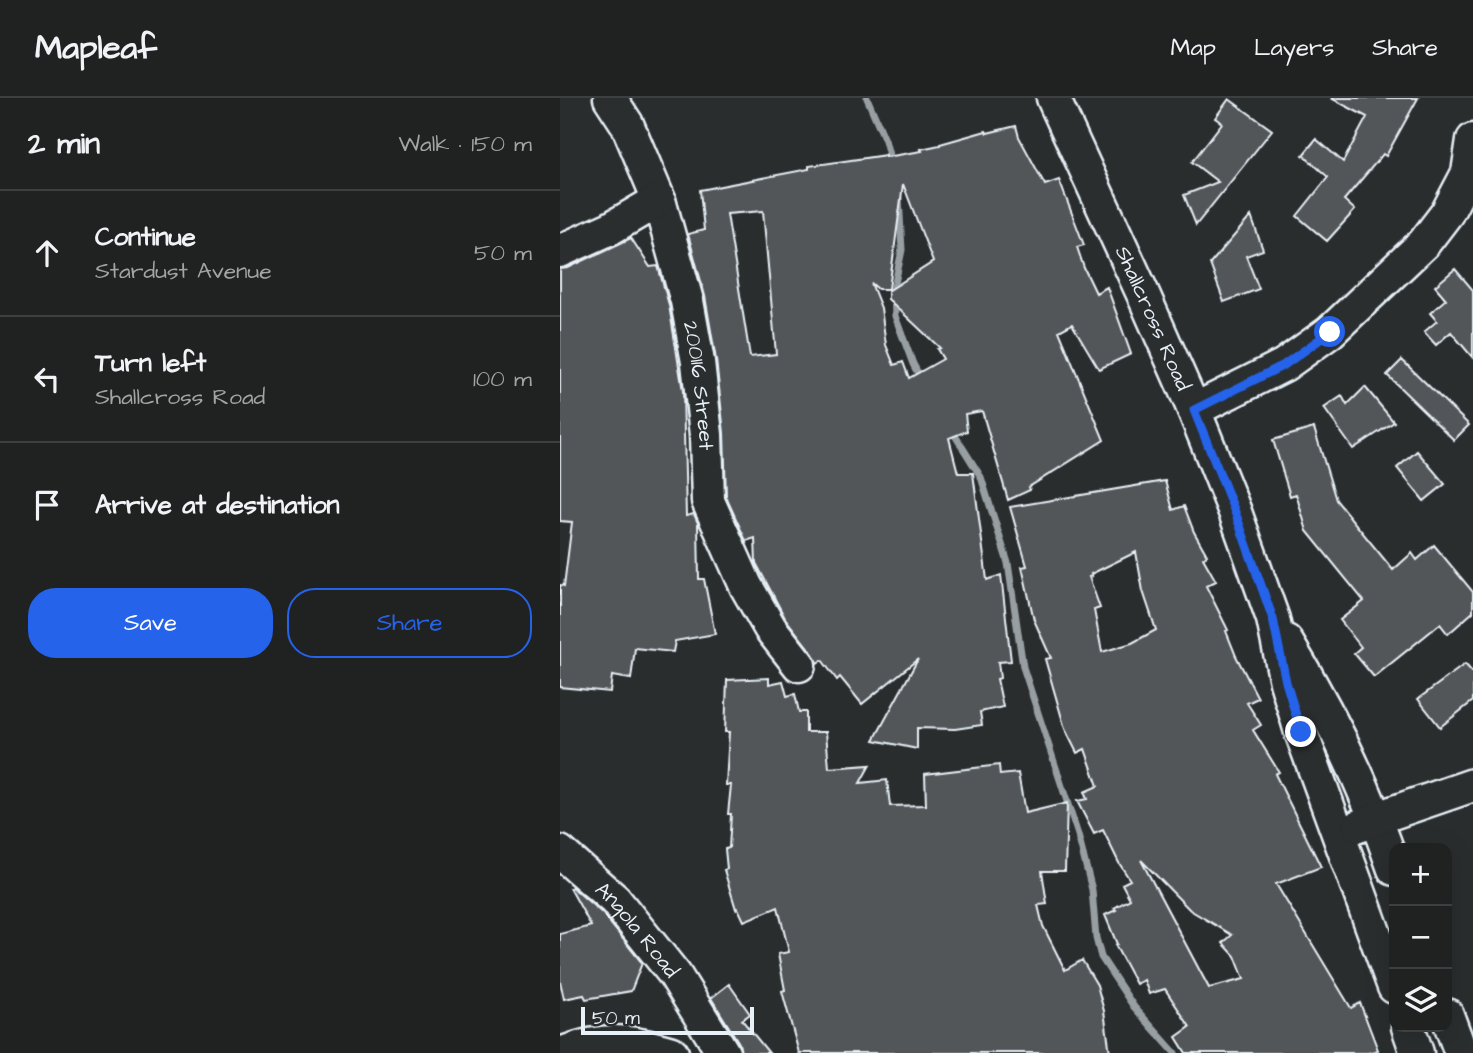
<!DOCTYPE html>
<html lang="en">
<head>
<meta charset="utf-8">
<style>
	:root { --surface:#202222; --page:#282a2a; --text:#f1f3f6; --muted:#a2a4a5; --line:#3d3f40; --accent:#2563eb }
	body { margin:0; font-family:"Architects Daughter",sans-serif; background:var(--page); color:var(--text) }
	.controls { position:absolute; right:21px; bottom:21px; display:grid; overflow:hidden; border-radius:14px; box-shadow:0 7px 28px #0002 }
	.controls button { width:63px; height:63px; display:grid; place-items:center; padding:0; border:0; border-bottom:2px solid var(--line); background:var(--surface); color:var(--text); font:35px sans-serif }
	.scale { position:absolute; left:21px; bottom:18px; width:173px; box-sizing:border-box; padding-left:7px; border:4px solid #e8f1f8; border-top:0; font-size:19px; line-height:24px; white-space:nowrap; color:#e8f1f8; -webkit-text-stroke:5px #2a2d2e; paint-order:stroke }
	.stop { position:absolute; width:21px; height:21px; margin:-16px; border:5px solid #2563eb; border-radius:50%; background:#fff }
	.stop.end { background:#2563eb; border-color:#fff; box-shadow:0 2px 7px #0008 }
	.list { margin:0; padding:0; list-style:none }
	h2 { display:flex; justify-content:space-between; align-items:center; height:91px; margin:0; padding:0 28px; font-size:30px }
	h2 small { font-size:23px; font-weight:400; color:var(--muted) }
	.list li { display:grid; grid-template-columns:46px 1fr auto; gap:21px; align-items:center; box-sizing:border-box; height:126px; padding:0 28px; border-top:2px solid var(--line) }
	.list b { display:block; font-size:26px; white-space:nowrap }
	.list p { margin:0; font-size:23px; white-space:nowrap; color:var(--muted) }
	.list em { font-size:23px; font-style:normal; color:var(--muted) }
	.actions { display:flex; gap:14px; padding:21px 28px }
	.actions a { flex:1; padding:16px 0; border:2px solid var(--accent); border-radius:28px; text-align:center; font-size:24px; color:var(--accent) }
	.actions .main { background:var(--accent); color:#fff }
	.icon { flex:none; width:38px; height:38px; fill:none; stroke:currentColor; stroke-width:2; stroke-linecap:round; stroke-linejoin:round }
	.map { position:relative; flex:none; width:913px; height:955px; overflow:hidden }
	header { display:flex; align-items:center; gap:42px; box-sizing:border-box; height:98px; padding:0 35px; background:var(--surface); border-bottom:2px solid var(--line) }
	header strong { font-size:33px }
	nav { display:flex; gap:38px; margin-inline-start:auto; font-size:24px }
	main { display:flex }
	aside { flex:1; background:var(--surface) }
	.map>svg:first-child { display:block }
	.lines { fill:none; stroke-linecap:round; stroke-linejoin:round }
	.stream { stroke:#989fa3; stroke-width:7 }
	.building { fill:#535759; stroke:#e8f1f8; stroke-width:2; fill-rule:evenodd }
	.minor-casing { stroke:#e8f1f8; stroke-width:37 }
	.minor { stroke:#2a2d2e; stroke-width:32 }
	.route { stroke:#2563eb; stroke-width:9 }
	.labels { text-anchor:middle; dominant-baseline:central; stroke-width:6; stroke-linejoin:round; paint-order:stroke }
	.street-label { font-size:21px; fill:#e8f1f8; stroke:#2a2d2e }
</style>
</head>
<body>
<header>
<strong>Mapleaf</strong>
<nav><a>Map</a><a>Layers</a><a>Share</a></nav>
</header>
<main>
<aside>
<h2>2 min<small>Walk · 150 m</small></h2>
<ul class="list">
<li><svg class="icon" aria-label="ahead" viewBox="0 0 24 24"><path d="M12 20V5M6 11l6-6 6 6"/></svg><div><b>Continue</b><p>Stardust Avenue</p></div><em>50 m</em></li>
<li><svg class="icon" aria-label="left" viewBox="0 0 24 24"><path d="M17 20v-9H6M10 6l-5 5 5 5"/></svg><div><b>Turn left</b><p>Shallcross Road</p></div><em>100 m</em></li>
<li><svg class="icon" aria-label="arrive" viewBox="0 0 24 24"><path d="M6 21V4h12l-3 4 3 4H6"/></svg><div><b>Arrive at destination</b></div></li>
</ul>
<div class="actions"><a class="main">Save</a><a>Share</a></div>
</aside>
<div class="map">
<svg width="913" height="955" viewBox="0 0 913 955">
	<rect width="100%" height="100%" fill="#2a2d2e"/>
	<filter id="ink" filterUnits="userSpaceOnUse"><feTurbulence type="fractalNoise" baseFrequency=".0143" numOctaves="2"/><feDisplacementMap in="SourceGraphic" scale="14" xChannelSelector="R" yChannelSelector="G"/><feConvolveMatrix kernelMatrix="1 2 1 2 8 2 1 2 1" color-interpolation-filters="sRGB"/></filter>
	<g filter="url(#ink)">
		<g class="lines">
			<!-- stream -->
			<path class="stream" d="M307,0L325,42L331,65
				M339,100L342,152L334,190L335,218L353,266L361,281
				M391,331L421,379L448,465L463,569L518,737L532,792L536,840L541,859L574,909L615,955"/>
		</g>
		<!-- building -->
		<path class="building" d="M771,0H858L826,58L823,56L784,102L795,112L767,143L737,118L768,79L743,57L756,41L783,64L807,19Z
			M669,1L712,32L636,127L624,97L658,84L632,64L662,25L655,20Z
			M456,28L459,39L485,87L499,82L524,147L517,149L524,170L536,195L547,189L571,256L539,271L512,226L499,233L544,342L469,389L470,392L448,402L422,313L405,316L407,333L389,340L398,375H413L427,482L441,477L451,563L438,564L440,580L437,581L443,609L420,614L422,627L395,631L357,630V651L314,642L358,561L302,606L280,579L277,582L262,562L257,565L253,556L225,520L196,465L195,440L186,443L166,399L164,335L156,262L145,198L128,136L144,132L140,92L249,71V68L326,57V59L362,53L361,51L380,47V46L426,33L427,35ZM343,86L373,164L328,193V201L380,250L377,251L383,261L349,280L343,264L334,267L326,247L321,210L311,185L318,191H329ZM203,113L216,256L190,259L167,116Z
			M691,118L703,152L686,158L699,191L664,204L650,166Z
			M71,140L90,169L98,168L109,207L123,293L126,418L134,416L138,425L139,481H144L155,536L115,543L113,554L75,550L71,581L52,578L50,594L0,589V487L4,488L12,424L0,423V171L8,170Z
			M895,171L913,192V260L891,234L876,247L864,234L877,223L870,215L886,201L875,188Z
			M842,262L909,327L894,342L827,277Z
			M805,289L834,324L793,351L764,310L782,298L787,307Z
			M754,330L776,402L833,472L852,455L857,462L874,447L913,494V514L888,536L880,526L814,579L794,555L801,549L780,522L804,503L747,433L736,396L730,398L713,342Z
			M857,353L885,386L864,403L837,370Z
			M605,383L613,412L624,408L634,434L647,457L643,460L656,483L646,488L668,532L666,533L676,558L698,600L687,605L701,627L693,632L719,674L715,676L761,769L716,786L791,910L800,905L818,952L808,955H626L616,939L630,929L605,891L589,896L584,882L576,886L555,847L557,846L545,817L556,812L554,810L570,801L562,786L570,782L559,765L543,732L534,736L517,703L527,701L524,694L538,688L525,651L517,655L505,631L485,561L491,560L474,522L462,469L467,468L450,409ZM576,454L583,493L596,532L572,545L542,554L534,512L540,510L529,479L532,478L531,476ZM581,762L630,812L672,837L663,845L675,858L684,881L649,890Z
			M905,566L913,575V603L880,629L858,601Z
			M209,580V586L223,583L227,598L235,596L239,614H246V634H266L269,670L310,667L300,685L327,682L330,708L366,707L365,676L439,667L440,677L458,675L465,715L507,705L505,773H482L487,806L478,807L483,828L505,872L522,862L537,887L544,913L550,955H239L222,893L225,892L218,856L229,854L218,809L184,823L178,810L176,811L164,772L167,771L165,751L169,750L171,716H168L171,687H166L169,634H165L167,582Z
			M12,789L42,815L82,865L71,893L26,901L24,897L4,901L0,883V836L31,828L10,790Z
			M169,886L190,916L182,922L209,955H181L179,945L151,900Z"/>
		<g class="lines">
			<defs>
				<g id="minor">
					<path id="s1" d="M50,0L67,26L99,102L127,203L138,264L146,337L148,403L186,488L210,530L239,567"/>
					<path id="s2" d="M493,0L583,196L634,312L675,414L713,521L726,584L741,634L834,889"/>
					<path d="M0,153L51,130L99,102"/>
					<path d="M634,312L724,267L770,234L864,145L887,115L908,75L913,42"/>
					<path d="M726,543C770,615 807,691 834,771"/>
					<path d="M799,728L817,720L913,687"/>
					<path id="s3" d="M0,754L55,802L115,877L163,955"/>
					<path d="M887,917L901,955"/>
					<path d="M848,929L857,955"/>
					<path d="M3,955C47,939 69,942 112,955"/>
				</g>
			</defs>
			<!-- minor casing -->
			<use href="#minor" class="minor-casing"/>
			<!-- minor -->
			<use href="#minor" class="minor"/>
		</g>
	</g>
	<g class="lines" filter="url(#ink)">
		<!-- route -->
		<path class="route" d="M741,634L726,584L713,521L675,414L634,312L724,267L770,234"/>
	</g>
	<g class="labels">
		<!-- street labels -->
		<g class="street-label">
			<text stroke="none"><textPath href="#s2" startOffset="242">Shallcross Road</textPath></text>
			<text stroke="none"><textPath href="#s1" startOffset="304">200116 Street</textPath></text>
			<text stroke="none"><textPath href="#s3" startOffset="110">Angola Road</textPath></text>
		</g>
	</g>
</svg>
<div class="controls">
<button>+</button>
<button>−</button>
<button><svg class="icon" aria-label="layers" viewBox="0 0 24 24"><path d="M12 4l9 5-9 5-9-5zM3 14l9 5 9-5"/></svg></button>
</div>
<div class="scale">50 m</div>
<div class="stop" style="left:770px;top:234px"></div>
<div class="stop end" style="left:741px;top:634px"></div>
</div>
</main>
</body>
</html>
